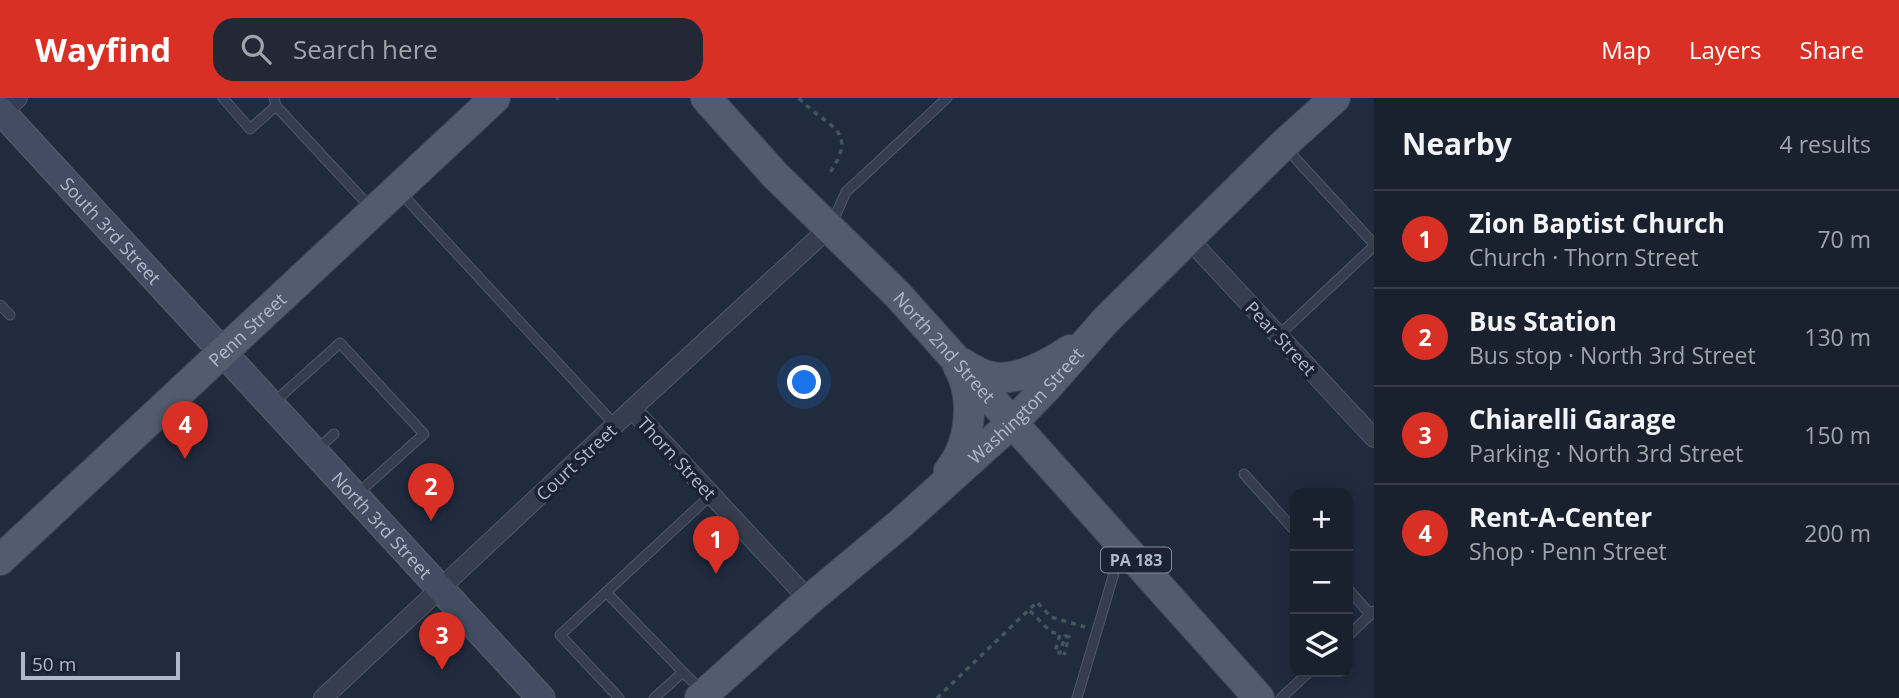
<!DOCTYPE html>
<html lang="en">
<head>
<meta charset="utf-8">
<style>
	:root { --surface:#19202e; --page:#222836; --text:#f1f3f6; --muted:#9fa3aa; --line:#373e4a; --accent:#d93025 }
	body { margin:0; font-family:"Open Sans",sans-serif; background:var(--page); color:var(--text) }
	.controls { position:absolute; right:21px; bottom:21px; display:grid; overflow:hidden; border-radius:14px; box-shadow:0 4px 18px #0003 }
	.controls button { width:63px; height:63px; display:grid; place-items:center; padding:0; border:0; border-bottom:2px solid var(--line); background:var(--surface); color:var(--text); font:35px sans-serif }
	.scale { position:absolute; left:21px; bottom:18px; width:159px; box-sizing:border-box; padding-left:7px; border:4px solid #b1b8ca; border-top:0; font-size:19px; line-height:24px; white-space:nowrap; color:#b1b8ca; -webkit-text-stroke:5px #1a2233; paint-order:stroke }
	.you { position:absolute; left:805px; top:285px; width:24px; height:24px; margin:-18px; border:5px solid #fff; border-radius:50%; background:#1a73e8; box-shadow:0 0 0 10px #1a73e833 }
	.badge { display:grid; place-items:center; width:46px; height:46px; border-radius:50%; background:var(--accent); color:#fff; font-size:23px; font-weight:700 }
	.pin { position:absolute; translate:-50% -58px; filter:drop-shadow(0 2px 4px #0008) }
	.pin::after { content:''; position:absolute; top:37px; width:24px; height:21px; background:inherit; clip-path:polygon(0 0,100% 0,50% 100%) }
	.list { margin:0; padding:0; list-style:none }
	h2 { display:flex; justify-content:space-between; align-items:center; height:91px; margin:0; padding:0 28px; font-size:30px }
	h2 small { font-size:23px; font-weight:400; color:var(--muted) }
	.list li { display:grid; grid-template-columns:46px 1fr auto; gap:21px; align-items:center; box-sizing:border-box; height:98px; padding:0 28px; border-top:2px solid var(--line) }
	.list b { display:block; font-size:26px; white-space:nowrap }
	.list p { margin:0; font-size:23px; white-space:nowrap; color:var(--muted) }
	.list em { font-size:23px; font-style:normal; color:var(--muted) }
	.icon { flex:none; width:38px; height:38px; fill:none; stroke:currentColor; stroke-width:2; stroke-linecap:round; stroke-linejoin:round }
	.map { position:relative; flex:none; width:1374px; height:600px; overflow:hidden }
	header { display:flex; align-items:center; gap:42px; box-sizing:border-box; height:98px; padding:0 35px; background:var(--accent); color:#fff }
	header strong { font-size:33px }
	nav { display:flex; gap:38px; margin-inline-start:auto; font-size:24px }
	.search { width:490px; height:63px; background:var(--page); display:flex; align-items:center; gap:18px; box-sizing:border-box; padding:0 24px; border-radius:21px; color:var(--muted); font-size:26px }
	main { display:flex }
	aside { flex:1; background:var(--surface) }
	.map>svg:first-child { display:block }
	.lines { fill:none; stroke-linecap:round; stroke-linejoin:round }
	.lane-casing { stroke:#505869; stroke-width:11 }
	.street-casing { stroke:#505869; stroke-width:20 }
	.secondary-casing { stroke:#505869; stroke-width:29 }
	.primary-casing { stroke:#3e4657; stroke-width:32 }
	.path { stroke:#41575c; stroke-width:3.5; stroke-dasharray:5 5; stroke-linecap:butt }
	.lane { stroke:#353d4e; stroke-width:9 }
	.street { stroke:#353d4e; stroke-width:18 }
	.secondary { stroke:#434c62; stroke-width:26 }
	.primary { stroke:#535c6e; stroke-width:30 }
	.labels { text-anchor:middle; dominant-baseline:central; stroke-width:7; stroke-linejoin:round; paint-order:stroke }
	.shield { fill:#1a2233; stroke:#848b9d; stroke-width:2 }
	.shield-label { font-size:16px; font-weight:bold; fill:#b1b8ca }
	.street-label { font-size:18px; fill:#b1b8ca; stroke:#1a2233 }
</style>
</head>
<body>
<header>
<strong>Wayfind</strong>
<div class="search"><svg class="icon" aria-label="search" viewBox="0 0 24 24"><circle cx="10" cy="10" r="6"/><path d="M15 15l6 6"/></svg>Search here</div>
<nav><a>Map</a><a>Layers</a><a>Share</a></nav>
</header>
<main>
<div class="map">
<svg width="1374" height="600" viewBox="0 0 1374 600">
	<rect width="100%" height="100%" fill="#212b3e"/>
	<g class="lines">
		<defs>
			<path id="lane" d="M223,0L250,31L276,8
				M274,0L276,8L370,109
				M1285,49L1374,146
				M401,95L615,327
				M832,125L846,94L947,0
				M0,207L10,217
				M1279,237L1374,148
				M272,306L340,245L424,336L356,397
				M317,352L334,336
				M1244,376L1295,433
				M1348,491L1371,517
				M606,494L683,574L654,600
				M1348,538L1374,513
				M683,574L701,592
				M619,600L560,537L711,397
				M1077,600L1120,455
				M1281,600L1309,574"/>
			<path id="street" d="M0,17L18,0
				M1188,140L1374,340
				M632,311L809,502
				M323,600L632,311L830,129"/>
			<g id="secondary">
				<path id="s1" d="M0,12L541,600"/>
			</g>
			<g id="primary">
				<path id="s2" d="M706,0L775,77L898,197L1259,600"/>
				<path d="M962,265C971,271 981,277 992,279C1017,284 1051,265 1070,252"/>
				<path d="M949,373C971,346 976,299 958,268"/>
				<path id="s3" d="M0,462L495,0"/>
				<path id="s4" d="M700,600L809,502L900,426L1013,324L1048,288L1105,223L1283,47L1335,0"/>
			</g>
		</defs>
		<!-- lane casing -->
		<use href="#lane" class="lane-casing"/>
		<!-- street casing -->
		<use href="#street" class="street-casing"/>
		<!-- secondary casing -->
		<use href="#secondary" class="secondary-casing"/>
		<!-- primary casing -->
		<use href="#primary" class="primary-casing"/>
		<!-- path -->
		<path class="path" d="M557,0L558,2
			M799,0C826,30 861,30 829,76
			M1030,513L1051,534L1060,536L1055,554L1060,555L1065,538L1069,539L1064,557
			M937,600L1037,504L1051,519L1085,529"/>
		<!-- lane -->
		<use href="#lane" class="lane"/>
		<!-- street -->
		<use href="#street" class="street"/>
		<!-- secondary -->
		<use href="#secondary" class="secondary"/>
		<!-- primary -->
		<use href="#primary" class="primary"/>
	</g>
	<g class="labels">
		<!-- shield labels -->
		<rect class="shield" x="1101" y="449.5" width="70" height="25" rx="5"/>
		<g class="shield-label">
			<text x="1136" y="462">PA 183</text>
		</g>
		<!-- street labels -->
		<g class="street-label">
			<text stroke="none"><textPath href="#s1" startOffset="164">South 3rd Street</textPath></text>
			<text stroke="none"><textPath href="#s3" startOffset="338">Penn Street</textPath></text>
			<text transform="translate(1281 240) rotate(47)">Pear Street</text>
			<text stroke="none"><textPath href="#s2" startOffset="345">North 2nd Street</textPath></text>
			<text stroke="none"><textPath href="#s4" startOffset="438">Washington Street</textPath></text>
			<text transform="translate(677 360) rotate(47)">Thorn Street</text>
			<text transform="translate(576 364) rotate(-43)">Court Street</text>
			<text stroke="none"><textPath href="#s1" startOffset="564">North 3rd Street</textPath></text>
		</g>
	</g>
</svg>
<div class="controls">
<button>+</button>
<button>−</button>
<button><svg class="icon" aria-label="layers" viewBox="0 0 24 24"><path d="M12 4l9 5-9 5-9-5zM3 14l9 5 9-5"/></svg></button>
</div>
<div class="scale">50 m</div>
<div class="you"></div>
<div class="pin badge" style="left:716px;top:476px">1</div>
<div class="pin badge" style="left:431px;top:423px">2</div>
<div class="pin badge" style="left:442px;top:572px">3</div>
<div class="pin badge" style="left:185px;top:361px">4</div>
</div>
<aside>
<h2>Nearby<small>4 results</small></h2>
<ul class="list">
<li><span class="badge">1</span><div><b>Zion Baptist Church</b><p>Church · Thorn Street</p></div><em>70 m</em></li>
<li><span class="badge">2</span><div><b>Bus Station</b><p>Bus stop · North 3rd Street</p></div><em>130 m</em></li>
<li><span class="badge">3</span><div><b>Chiarelli Garage</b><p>Parking · North 3rd Street</p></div><em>150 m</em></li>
<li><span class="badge">4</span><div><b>Rent-A-Center</b><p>Shop · Penn Street</p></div><em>200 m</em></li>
</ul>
</aside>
</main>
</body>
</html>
